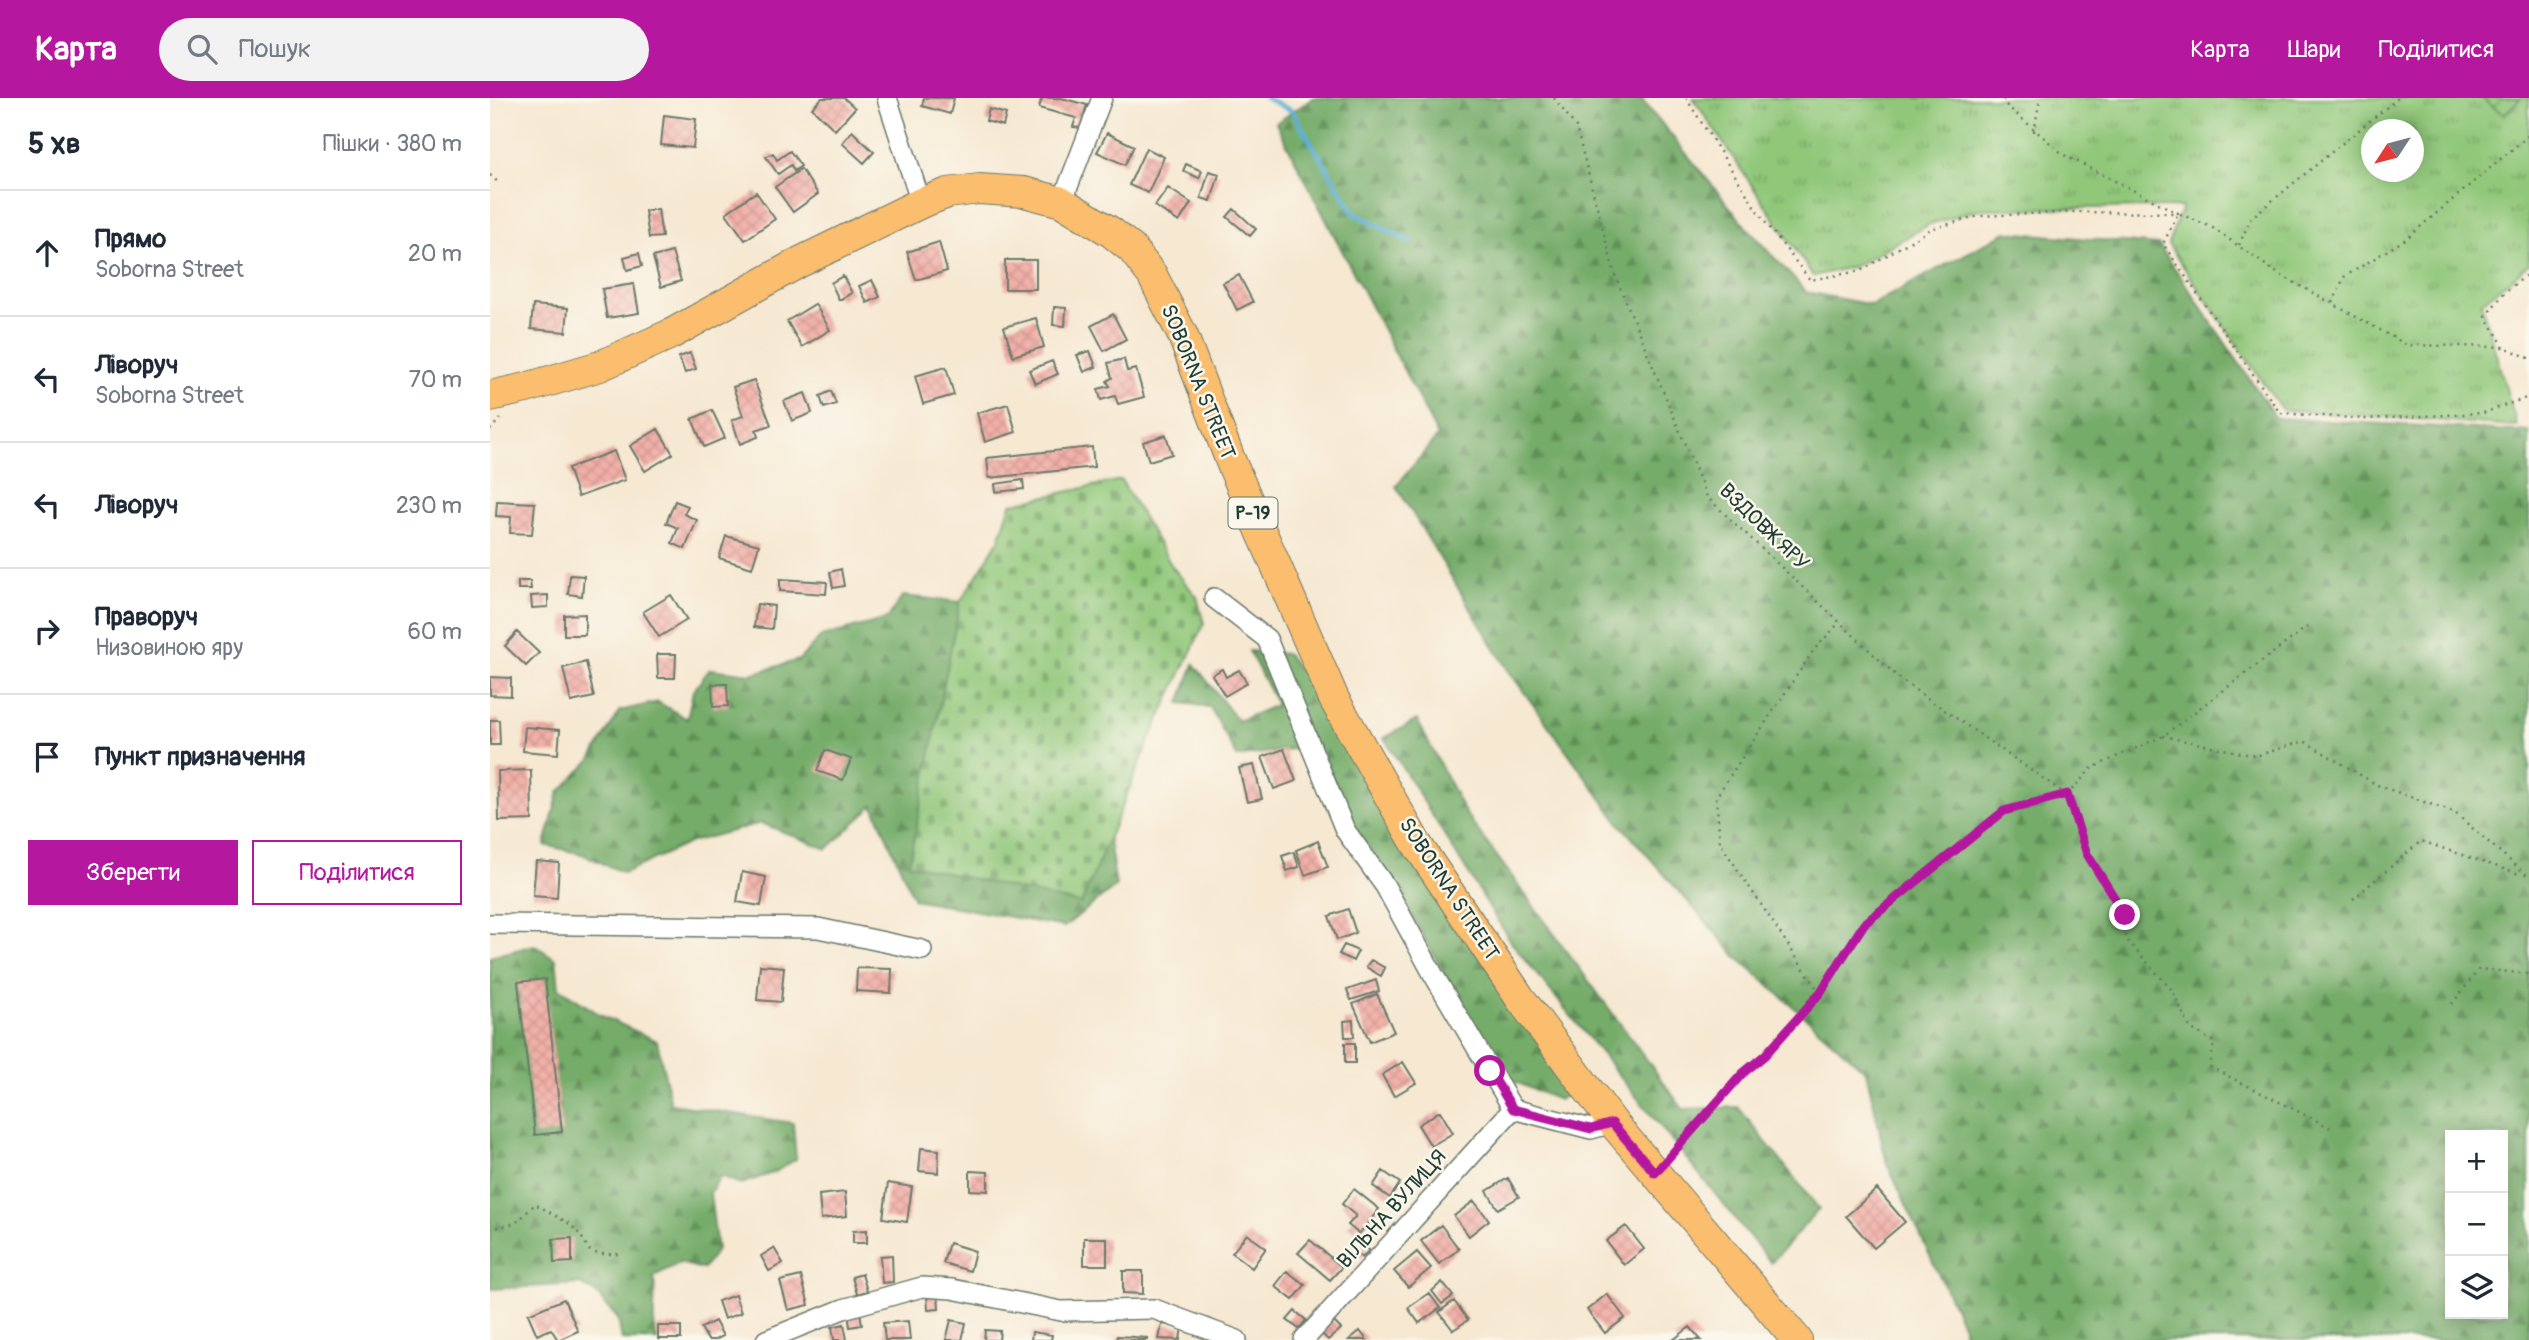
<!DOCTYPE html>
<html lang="uk">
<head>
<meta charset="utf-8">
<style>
	:root { --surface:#fff; --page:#f2f2f3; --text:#1f2937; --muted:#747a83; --line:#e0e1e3; --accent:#b5179e }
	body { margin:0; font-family:Pangolin,sans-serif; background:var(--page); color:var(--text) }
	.controls { position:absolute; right:21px; bottom:21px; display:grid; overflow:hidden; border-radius:0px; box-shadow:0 4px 18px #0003 }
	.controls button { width:63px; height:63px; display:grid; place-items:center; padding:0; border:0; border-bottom:2px solid var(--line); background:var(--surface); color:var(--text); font:35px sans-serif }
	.compass { position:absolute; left:1871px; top:21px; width:63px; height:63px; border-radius:50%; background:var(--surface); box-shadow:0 4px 18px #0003; rotate:234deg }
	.stop { position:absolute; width:21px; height:21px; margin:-16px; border:5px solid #b5179e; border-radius:50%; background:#fff }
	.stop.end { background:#b5179e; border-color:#fff; box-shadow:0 2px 7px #0008 }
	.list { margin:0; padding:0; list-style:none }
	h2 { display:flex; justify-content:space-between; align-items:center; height:91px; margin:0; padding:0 28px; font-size:30px }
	h2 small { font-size:23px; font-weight:400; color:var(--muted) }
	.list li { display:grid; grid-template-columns:46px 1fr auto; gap:21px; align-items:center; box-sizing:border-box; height:126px; padding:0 28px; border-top:2px solid var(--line) }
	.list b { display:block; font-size:26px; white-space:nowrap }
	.list p { margin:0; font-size:23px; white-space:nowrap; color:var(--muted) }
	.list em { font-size:23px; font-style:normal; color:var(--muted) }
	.actions { display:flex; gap:14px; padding:21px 28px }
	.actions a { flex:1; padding:16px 0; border:2px solid var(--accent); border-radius:0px; text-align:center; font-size:24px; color:var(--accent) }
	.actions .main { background:var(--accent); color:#fff }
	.icon { flex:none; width:38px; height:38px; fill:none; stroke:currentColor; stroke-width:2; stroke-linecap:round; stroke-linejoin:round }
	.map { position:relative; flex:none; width:2039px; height:1242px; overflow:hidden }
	header { display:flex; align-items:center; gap:42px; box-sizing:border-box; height:98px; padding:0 35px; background:var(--accent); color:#fff }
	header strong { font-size:33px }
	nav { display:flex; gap:38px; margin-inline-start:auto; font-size:24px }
	.search { width:490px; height:63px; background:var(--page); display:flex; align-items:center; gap:18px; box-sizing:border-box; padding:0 24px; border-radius:38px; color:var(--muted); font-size:26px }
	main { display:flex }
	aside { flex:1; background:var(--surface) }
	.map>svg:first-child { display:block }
	.grass { fill:url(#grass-tufts); stroke:#588256; stroke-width:2; fill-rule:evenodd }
	.forest { fill:url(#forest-firs); stroke:#4a744e; stroke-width:2; fill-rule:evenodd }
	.cemetery { fill:url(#cemetery-stones); stroke:#588256; stroke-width:2 }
	.garden { fill:url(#garden-furrows); stroke:#588256; stroke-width:2 }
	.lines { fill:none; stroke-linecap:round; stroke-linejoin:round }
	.stream { stroke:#58aed4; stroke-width:5 }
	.building { fill:url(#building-cross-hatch) }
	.minor-casing { stroke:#6a796b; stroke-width:22 }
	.primary-casing { stroke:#6a796b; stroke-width:32 }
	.path { stroke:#6a796b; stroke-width:2.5; stroke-dasharray:2 5; stroke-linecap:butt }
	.minor { stroke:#fff; stroke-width:19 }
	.primary { stroke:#fbbd6e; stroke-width:30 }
	.route { stroke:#b5179e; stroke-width:9 }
	.labels { text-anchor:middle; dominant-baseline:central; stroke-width:5; stroke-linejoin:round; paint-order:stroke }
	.shield { fill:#fbf7ec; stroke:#61756b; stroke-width:2 }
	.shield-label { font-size:19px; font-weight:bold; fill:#1f3d34 }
	.street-label { font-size:21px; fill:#1f3d34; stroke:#fbf7ec }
</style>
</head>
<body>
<header>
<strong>Карта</strong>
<div class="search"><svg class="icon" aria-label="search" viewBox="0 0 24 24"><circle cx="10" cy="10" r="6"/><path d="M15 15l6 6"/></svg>Пошук</div>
<nav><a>Карта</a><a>Шари</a><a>Поділитися</a></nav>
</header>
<main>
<aside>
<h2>5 хв<small>Пішки · 380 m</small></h2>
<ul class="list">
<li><svg class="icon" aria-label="ahead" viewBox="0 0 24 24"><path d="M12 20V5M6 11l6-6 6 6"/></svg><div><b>Прямо</b><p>Soborna Street</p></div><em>20 m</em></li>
<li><svg class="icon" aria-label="left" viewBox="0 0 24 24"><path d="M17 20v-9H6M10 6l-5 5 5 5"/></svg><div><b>Ліворуч</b><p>Soborna Street</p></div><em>70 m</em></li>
<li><svg class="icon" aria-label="left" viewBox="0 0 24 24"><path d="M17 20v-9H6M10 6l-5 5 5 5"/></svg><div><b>Ліворуч</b></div><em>230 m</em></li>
<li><svg class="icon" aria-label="right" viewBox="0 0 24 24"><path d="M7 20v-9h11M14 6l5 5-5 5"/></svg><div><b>Праворуч</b><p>Низовиною яру</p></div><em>60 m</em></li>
<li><svg class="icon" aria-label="arrive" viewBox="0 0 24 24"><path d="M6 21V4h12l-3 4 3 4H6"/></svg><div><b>Пункт призначення</b></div></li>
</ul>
<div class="actions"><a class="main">Зберегти</a><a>Поділитися</a></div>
</aside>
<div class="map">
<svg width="2039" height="1242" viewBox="0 0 2039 1242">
	<defs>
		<pattern id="grass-tufts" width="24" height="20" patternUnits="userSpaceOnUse" patternTransform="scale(1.75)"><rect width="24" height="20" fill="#90c779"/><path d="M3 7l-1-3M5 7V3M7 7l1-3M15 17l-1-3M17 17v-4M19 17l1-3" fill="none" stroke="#75a364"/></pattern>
		<pattern id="forest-firs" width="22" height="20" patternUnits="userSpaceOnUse" patternTransform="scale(1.75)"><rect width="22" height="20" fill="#74ac69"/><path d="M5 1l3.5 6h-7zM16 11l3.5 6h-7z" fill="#5f8d57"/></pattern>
		<pattern id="cemetery-stones" width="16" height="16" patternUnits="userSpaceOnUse" patternTransform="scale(1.75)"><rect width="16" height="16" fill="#90c779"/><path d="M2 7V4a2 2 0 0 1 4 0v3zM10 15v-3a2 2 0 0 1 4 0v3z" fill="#75a364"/></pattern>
		<pattern id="garden-furrows" width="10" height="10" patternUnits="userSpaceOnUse" patternTransform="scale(1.75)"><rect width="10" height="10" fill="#90c779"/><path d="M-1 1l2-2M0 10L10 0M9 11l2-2" fill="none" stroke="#75a364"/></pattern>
		<pattern id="building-cross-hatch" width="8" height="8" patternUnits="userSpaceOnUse" patternTransform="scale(1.75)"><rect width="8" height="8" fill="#f2b0a8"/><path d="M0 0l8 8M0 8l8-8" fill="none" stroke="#cf9891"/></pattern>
	</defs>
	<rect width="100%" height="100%" fill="#fbf7ec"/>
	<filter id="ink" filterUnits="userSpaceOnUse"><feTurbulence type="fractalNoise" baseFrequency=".0143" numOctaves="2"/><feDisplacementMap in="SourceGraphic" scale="14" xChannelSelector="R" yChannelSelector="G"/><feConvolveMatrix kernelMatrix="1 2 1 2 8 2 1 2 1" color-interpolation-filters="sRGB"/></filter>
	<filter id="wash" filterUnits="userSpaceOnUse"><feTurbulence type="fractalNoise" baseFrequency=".00686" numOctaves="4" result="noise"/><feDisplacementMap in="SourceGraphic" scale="28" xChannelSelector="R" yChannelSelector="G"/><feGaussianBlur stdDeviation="1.57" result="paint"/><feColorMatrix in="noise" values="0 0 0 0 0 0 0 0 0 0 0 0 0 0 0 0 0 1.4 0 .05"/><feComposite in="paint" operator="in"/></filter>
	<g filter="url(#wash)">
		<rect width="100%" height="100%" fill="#f6e8d1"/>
		<!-- grass -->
		<path class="grass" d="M1203,0H1992L2014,17L2031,0H2039V166L1991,205L2027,328L1792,312L1678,146L1692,109L1490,111L1440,126L1365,168L1323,178ZM1882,32H1924V74H1882Z"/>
		<!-- forest -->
		<path class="forest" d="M823,0H1151L1256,129L1316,194L1382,207L1516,134L1669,147L1786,320L2039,334V1242H1471L1473,1228L1397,1066L1376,973L1246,858L1130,726L1018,572L906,388L948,338L786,25ZM2013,1037V1216H1960V1037Z
			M413,498L470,504L496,605L613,703L626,788L574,829L424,801L383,707L337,751L271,725L201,744L134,775L92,756L55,747L69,694L100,663L130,613L168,604L197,621L203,593L220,571L261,576L309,562L331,539L397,521Z
			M759,553L797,556L834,607L1081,993L1069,1002L1011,978L901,780L863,728L828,647L747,659L720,609L690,605L704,566L748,623L787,607Z
			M927,622L975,715L1193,1011L1248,1009L1329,1111L1281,1165L1021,844L894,640Z
			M44,847L66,861L69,890L112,918L167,943L181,1006L303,1025L306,1061L285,1074L251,1086L230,1078L220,1095L227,1152L213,1171L189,1165L164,1178C167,1202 160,1217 167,1242H132L128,1221L106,1195L90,1186L0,1191V859Z"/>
		<!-- cemetery -->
		<path class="cemetery" d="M631,382L683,470L707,499L714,526L660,641L591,806L419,766L470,504L509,442L521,406Z"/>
		<!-- garden -->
		<path class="garden" d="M1992,0H2031L2014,17Z"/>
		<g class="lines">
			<!-- stream -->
			<path class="stream" d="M776,0L802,13L864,115L921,144"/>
		</g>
		<g id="blocks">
			<!-- building -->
			<path class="building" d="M332,0H354L365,10L345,32L322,10Z
				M434,0H464L460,16L432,8Z
				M552,0H571L597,7L590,30L583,29L586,20L549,10Z
				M499,11L516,16L513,28L496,23Z
				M174,17L206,21L203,50L171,47Z
				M362,33L384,54L374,65L352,45Z
				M617,35L644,48L635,67L607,54Z
				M656,50L674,59L658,95L639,87Z
				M300,53L311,68L304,73L301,67L288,76L276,59L283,55L287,62Z
				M696,66L712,73L709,80L693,73Z
				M311,71L328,96L303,114L285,89Z
				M719,73L729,76L721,103L711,100Z
				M678,90L701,105L689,124L665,108Z
				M266,94L285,121L255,142L236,115Z
				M168,111L172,139L159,140L155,113Z
				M744,111L766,131L760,138L737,119Z
				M449,144L457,173L426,182L417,154Z
				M182,154L191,183L171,189L163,159Z
				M149,155L152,168L137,172L134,159Z
				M515,162H546V191H515Z
				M749,177L763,204L747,212L733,185Z
				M353,178L362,195L349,202L341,185Z
				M382,182L390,199L377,205L369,188Z
				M144,186L149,215L117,220L112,191Z
				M325,206L340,232L312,249L297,223Z
				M43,207L78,210L76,234L41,231Z
				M564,209L576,210L575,228L563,227Z
				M623,216L636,241L614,253L601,228Z
				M546,220L554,249L523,258L514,229Z
				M600,253L606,269L594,274L587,257Z
				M200,255L206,271L195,275L189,259Z
				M634,261L637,273L646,271L654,299L628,306L625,298L611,302L608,291L620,288L617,283L622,280L618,265Z
				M562,263L568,276L545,286L539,272Z
				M456,269L464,297L433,306L425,278Z
				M264,282L281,327L266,332L268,339L250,346L242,322L253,318L243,289Z
				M341,293L346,306L334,310L330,298Z
				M315,295L322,315L302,323L294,303Z
				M518,306L526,334L495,344L487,315Z
				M222,312L235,340L214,349L202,321Z
				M168,331L183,356L155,373L140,348Z
				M676,337L682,356L659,363L653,344Z
				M602,349L604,369L499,380L497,360Z
				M124,353L135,382L88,399L78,370Z
				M533,382L534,391L506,394L505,386Z
				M7,403L45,405L42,436L20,435L21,419L6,418Z
				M185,403L198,408L194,416L207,422L195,451L182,445L188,430L176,425Z
				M236,438L269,447L262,470L229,460Z
				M351,471L354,488L343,490L340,474Z
				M80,477L94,478L92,498L78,496Z
				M290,481L337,484L336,496L290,493Z
				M28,483H40L41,491H28Z
				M58,497V509L42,510L41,498Z
				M181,497L197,522L169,539L153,514Z
				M267,506L284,508L282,531L264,529Z
				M95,516V537H74V517Z
				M27,534L49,555L36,568L15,548Z
				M167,556H186L185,580H168Z
				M96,564L104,599L81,604L73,570Z
				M732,571L736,579L749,572L757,585L735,598L722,577Z
				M0,579L21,580V598L0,597Z
				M222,586H237L238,608L223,609Z
				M0,622H9L10,647H0Z
				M35,629L70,632L68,656L33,653Z
				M794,651L806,683L784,691L772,659Z
				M335,652L361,661L353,682L327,673Z
				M764,667L772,701L757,704L749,670Z
				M41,672L42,722L9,723L8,673Z
				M828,743L838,769L815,777L806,752Z
				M804,754L809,769L797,773L792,758Z
				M46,763L69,765L67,800L43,798Z
				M252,774L276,779L271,808L247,804Z
				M858,811L866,835L847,842L839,818Z
				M854,847L868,853L863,863L849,856Z
				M881,862L895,870L891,878L876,869Z
				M270,867L294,869L291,904L267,902Z
				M367,870L402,871L401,895L366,893Z
				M55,881L72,1034L45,1037L28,884Z
				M886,882L889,893L861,902L857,892Z
				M887,896L904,934L880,944L863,906Z
				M863,922L864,939H855L854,923Z
				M855,945H865V965H855Z
				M913,964L926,985L904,998L892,977Z
				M950,1013L963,1035L941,1048L928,1027Z
				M431,1050L449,1052L448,1075L429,1073Z
				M480,1073L498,1074V1093L480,1092Z
				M893,1073L910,1085L900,1100L883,1088Z
				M1018,1080L1029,1099L1008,1111L997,1093Z
				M398,1085L422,1089L417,1124L393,1120Z
				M864,1091L889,1111L869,1136L858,1127L866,1118L852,1106Z
				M1387,1091L1415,1124L1384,1150L1356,1118Z
				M355,1094L357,1118L331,1121L329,1097Z
				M984,1103L999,1122L979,1138L964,1118Z
				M951,1127L969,1151L949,1166L931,1143Z
				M1136,1128L1154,1151L1134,1167L1116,1143Z
				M377,1132V1145H363V1133Z
				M757,1136L776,1150L762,1170L742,1155Z
				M82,1140V1164L64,1165L63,1141Z
				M594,1140H617V1167H594Z
				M820,1142L852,1169L840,1182L808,1155Z
				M867,1142L879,1152L872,1160L860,1151Z
				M459,1145L485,1153L480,1173L453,1165Z
				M284,1150L293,1165L279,1173L271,1158Z
				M927,1154L941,1170L918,1189L904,1173Z
				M402,1157L403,1184L392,1185L390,1158Z
				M633,1173H653V1196L633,1195Z
				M797,1173L815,1187L803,1202L785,1188Z
				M372,1176L377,1193L367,1196L362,1179Z
				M311,1178L319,1207L298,1212L290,1183Z
				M952,1184L963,1198L952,1206L942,1193Z
				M448,1195L449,1211L438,1212L437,1196Z
				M939,1195L950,1210L929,1225L918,1210Z
				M1117,1196L1135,1220L1115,1235L1097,1212Z
				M245,1197L251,1215L234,1221L228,1203Z
				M74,1201L88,1233L68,1242L61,1231L47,1237L38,1216Z
				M964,1203L978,1222L963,1232L949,1214Z
				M370,1213L372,1227L360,1229L358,1215Z
				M805,1213L816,1222L809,1231L797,1222Z
				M461,1222L476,1225L472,1242H456Z
				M842,1222L851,1231L838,1242L830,1234Z
				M225,1223L233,1238L225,1242H218L211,1230Z
				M418,1223L420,1242H395L393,1225Z
				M354,1226L357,1242H344L342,1229Z
				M672,1226L692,1229L690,1242L669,1241Z
				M168,1228H191V1241H168Z
				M1200,1229L1211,1242H1183Z
				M495,1232L510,1233L509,1242H494Z
				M870,1233L877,1242H859Z
				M542,1234L562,1237L561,1242H541Z
				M627,1238L658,1240V1242H627Z"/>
		</g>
	</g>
	<g filter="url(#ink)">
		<use href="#blocks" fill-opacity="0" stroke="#6a796b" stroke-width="2"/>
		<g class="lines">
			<defs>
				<path id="minor" d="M397,0L431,105
					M572,104L612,0
					M724,500L777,541L855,732L895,788L943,876L1023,1011L1101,1031L1123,1025
					M0,826L328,830L432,852
					M276,1242L353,1211L432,1189L462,1191L571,1213L664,1211L747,1242
					M814,1242L1023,1011"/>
				<path id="primary" d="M0,298L36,290L110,268L181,236L310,164L431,105L458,95L489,91L534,94L572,104L621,134L642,151L662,177L693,238L741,364L844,601L926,745L1030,900L1123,1025L1307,1242"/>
			</defs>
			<!-- minor casing -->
			<use href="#minor" class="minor-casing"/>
			<!-- primary casing -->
			<use href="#primary" class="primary-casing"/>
			<!-- path -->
			<path class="path" d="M1064,0L1086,29L1125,177L1217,399L1411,582L1577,697
				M1196,0L1272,120L1320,182L1370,173L1441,131L1489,118L1585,114L1688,115L1574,57L1516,7L1513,0
				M1544,34L1550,0
				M0,77L9,85
				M1749,147L1761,120L1908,0
				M1843,205L1854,179L1916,141L2039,37
				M2014,249L1996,218L2014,195L2039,175
				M2039,260L2014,249L1917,247L1787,175L1723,130L1688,115L1673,146L1790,315L1876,321L1993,315L2039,299
				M0,332L10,321
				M1673,638L1766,658L1814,643L1887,687L1965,715L2039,779
				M1577,697L1597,756L1635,816L1636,841L1682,892L1700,930L1724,944L1720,969L1843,1031
				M1577,697L1602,670L1673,638L1817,529
				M1863,801L1931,743L2032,777
				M1330,895L1230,745L1226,699L1323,553L1350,524
				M1962,906L1989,871L2039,876
				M1180,1059L1252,976L1274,957L1330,895L1374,826L1514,713L1577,697
				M0,1131L26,1125L45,1106L80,1126L91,1138L99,1152L108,1156H131"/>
			<!-- minor -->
			<use href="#minor" class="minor"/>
			<!-- primary -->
			<use href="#primary" class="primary"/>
		</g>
	</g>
	<g class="lines" filter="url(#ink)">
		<!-- route -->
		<path class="route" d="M1000,973L1023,1011L1101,1031L1122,1025L1165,1075L1252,976L1275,957L1330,895L1374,826L1514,713L1577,696L1597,756L1635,817"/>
	</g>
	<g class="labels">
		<!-- shield labels -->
		<rect class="shield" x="738.5" y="399.5" width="49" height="31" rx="5"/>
		<g class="shield-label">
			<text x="763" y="415">Р-19</text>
		</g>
		<!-- street labels -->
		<g class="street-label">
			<text transform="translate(708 284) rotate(68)">SOBORNA STREET</text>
			<text transform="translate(1274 429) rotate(44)">ВЗДОВЖ ЯРУ</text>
			<text transform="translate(959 791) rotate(57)">SOBORNA STREET</text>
			<text transform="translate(902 1111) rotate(-48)">ВІЛЬНА ВУЛИЦЯ</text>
		</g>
	</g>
</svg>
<div class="controls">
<button>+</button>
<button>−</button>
<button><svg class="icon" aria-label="layers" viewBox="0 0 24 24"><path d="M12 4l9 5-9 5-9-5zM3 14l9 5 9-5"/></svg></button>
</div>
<svg class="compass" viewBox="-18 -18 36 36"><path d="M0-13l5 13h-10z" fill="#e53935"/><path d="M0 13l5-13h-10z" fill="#747a83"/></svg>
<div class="stop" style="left:1000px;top:973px"></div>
<div class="stop end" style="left:1635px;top:817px"></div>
</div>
</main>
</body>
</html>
